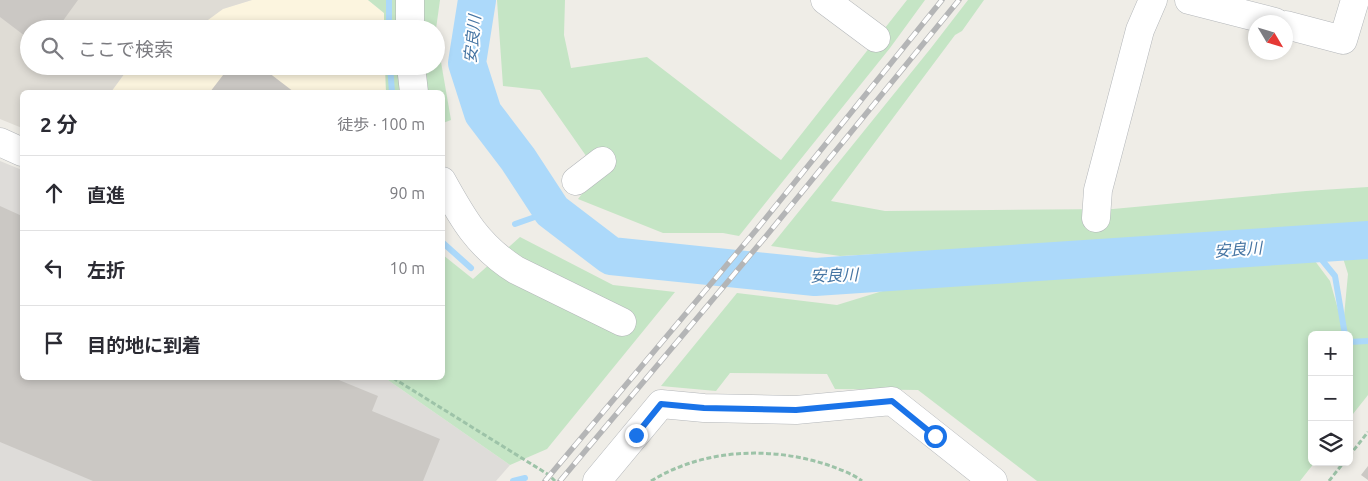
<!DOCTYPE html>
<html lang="ja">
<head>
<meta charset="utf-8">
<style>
	:root { --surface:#fff; --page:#f2f2f3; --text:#2b2b33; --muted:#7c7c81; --line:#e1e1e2 }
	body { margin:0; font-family:Ubuntu,"Noto Sans JP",sans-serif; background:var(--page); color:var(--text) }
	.controls { position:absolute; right:15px; bottom:15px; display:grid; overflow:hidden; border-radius:8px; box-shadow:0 2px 8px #0003 }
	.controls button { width:45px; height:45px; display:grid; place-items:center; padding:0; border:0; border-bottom:1px solid var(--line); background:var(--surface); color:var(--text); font:25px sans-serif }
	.compass { position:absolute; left:1248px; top:15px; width:45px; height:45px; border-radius:50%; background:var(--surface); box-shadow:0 2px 8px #0003; rotate:128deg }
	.stop { position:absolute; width:15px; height:15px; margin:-11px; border:4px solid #1a73e8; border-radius:50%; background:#fff }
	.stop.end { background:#1a73e8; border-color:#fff; box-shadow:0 1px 5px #0008 }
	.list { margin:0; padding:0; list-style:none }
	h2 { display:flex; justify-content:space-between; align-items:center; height:65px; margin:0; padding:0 20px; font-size:21px }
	h2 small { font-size:16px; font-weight:400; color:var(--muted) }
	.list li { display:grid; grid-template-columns:32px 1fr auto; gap:15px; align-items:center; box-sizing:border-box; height:75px; padding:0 20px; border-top:1px solid var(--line) }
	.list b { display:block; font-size:19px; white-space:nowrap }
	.list em { font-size:16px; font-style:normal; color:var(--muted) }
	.icon { flex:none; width:28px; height:28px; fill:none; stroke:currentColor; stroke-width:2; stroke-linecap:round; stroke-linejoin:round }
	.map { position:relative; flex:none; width:1368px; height:481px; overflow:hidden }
	.search { position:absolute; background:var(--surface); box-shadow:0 2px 8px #0003; left:20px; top:20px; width:425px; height:55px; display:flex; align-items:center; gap:12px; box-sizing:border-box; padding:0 18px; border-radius:28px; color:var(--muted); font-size:19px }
	.panel { position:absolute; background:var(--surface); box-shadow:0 2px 8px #0003; left:20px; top:90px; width:425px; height:290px; border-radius:8px }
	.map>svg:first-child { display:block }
	.commercial { fill:#fcf5df }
	.industrial { fill:#dedcd9 }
	.education { fill:#dfdcd5 }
	.grass { fill:#c5e5c5 }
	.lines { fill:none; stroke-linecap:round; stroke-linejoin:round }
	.stream { stroke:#acd9fa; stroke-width:6 }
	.river { stroke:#acd9fa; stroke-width:38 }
	.building { fill:#cbc8c4 }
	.minor-casing { stroke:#b4b7ba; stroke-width:29 }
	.path { stroke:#9dc3a8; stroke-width:3; stroke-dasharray:5 2.5; stroke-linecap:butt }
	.minor { stroke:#fff; stroke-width:28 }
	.rail-casing { stroke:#b4b5b6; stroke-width:5.5 }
	.rail { stroke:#fff; stroke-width:4; stroke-dasharray:11; stroke-linecap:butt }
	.route { stroke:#1a73e8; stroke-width:6 }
	.labels { text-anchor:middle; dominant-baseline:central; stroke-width:4; stroke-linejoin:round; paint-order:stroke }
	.water-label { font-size:16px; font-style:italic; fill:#4675a3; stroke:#fff }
</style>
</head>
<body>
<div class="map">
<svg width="1368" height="481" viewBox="0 0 1368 481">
	<rect width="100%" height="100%" fill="#efede7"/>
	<!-- commercial -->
	<path class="commercial" d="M252,0H368L384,13V29H193L197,28L222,9Z
		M130,66H385L386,92H111Z"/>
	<!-- industrial -->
	<path class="industrial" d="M0,161L22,170V378H385L510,465L496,481H0Z"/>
	<!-- education -->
	<path class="education" d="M0,0H252L223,9L197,28L193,29H29V66H130L111,92H22V128L0,119Z"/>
	<!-- grass -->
	<path class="grass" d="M368,0H440L436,29H384V13Z
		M497,0H565L564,35L571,68L647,57L781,160L907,0H925L890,48L739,236L723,233H663L578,199L598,173L540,90L503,86Z
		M968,0H984L962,31L955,35L831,201L885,211L1113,209L1306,191L1368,187V228L840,256L771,246L931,48Z
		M436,33L451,120L443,123L442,92H386L385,66H436Z
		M520,237L613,285L675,292L547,449L510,465L385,378H442L443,255L473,279Z
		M1343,258L1368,259V395L1349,419V335H1312V462H1315L1300,481H1037L918,390L835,389L827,374L730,373L716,391L661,386L737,293L837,305L889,289L1315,261L1330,281L1343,327L1348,274Z"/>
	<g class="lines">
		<!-- stream -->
		<path class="stream" d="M389,29V0
			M390,66L392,92
			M515,224L552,211
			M442,242L471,268
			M1308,243L1335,276L1345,335
			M1349,342L1368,341
			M513,481L525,478"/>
		<!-- river -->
		<path class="river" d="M477,0L467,63L483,113L518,159L552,211L611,256L815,277L1368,240"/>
	</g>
	<!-- building -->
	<path class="building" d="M0,0H78L57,29H29V39L0,17Z
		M230,66H260L294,92H210Z
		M0,206L22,216V378H334L378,396L372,411L440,439L423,481H93L0,442Z
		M1368,466V480L1361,475Z"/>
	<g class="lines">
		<defs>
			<path id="minor" d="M410,0V29
				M825,0L876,38
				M1189,0L1275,22
				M1286,25L1343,40L1355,0
				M411,66L414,92
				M0,142L22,152
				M442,181C463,219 478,246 516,270L622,322
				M576,181L602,161
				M1096,218L1098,190L1140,30L1153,0
				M597,481L661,404L704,408L796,410L892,401L993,481"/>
		</defs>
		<!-- minor casing -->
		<use href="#minor" class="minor-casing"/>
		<!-- path -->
		<path class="path" d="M393,378L549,475L555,481
			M1349,456L1368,432
			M651,481C705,448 773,446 831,466C841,470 853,474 862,481
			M1329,481L1344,462"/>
		<!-- minor -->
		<use href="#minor" class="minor"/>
		<defs>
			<path id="rail" d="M545,481L757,229L942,0
				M560,481L767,235L959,0"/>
		</defs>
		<!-- rail casing -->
		<use href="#rail" class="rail-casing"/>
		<!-- rail -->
		<use href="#rail" class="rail"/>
	</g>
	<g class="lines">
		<!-- route -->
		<path class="route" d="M636,435L661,404L704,408L796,410L892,401L935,436"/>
	</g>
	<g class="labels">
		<!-- water labels -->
		<g class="water-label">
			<text transform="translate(472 39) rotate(-84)">安良川</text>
			<text transform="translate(1238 249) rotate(-4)">安良川</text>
			<text transform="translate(834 275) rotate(-2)">安良川</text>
		</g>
	</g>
</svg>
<div class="controls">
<button>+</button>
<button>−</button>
<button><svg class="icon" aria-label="layers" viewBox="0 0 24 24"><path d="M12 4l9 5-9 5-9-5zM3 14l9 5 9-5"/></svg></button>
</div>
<svg class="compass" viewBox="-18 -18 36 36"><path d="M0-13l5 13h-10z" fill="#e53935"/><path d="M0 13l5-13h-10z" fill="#7c7c81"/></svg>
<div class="stop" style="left:935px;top:436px"></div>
<div class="stop end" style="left:636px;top:435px"></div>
<div class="search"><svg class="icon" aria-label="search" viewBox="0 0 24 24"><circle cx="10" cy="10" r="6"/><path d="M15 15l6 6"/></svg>ここで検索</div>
<section class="panel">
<h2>2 分<small>徒歩 · 100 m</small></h2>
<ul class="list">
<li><svg class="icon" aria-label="ahead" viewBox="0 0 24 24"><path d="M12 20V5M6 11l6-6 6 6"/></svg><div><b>直進</b></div><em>90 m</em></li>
<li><svg class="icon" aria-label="left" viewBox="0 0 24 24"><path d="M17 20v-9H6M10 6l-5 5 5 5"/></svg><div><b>左折</b></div><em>10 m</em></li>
<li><svg class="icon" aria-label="arrive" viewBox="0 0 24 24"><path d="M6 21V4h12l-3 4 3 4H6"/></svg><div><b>目的地に到着</b></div></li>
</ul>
</section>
</div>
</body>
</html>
